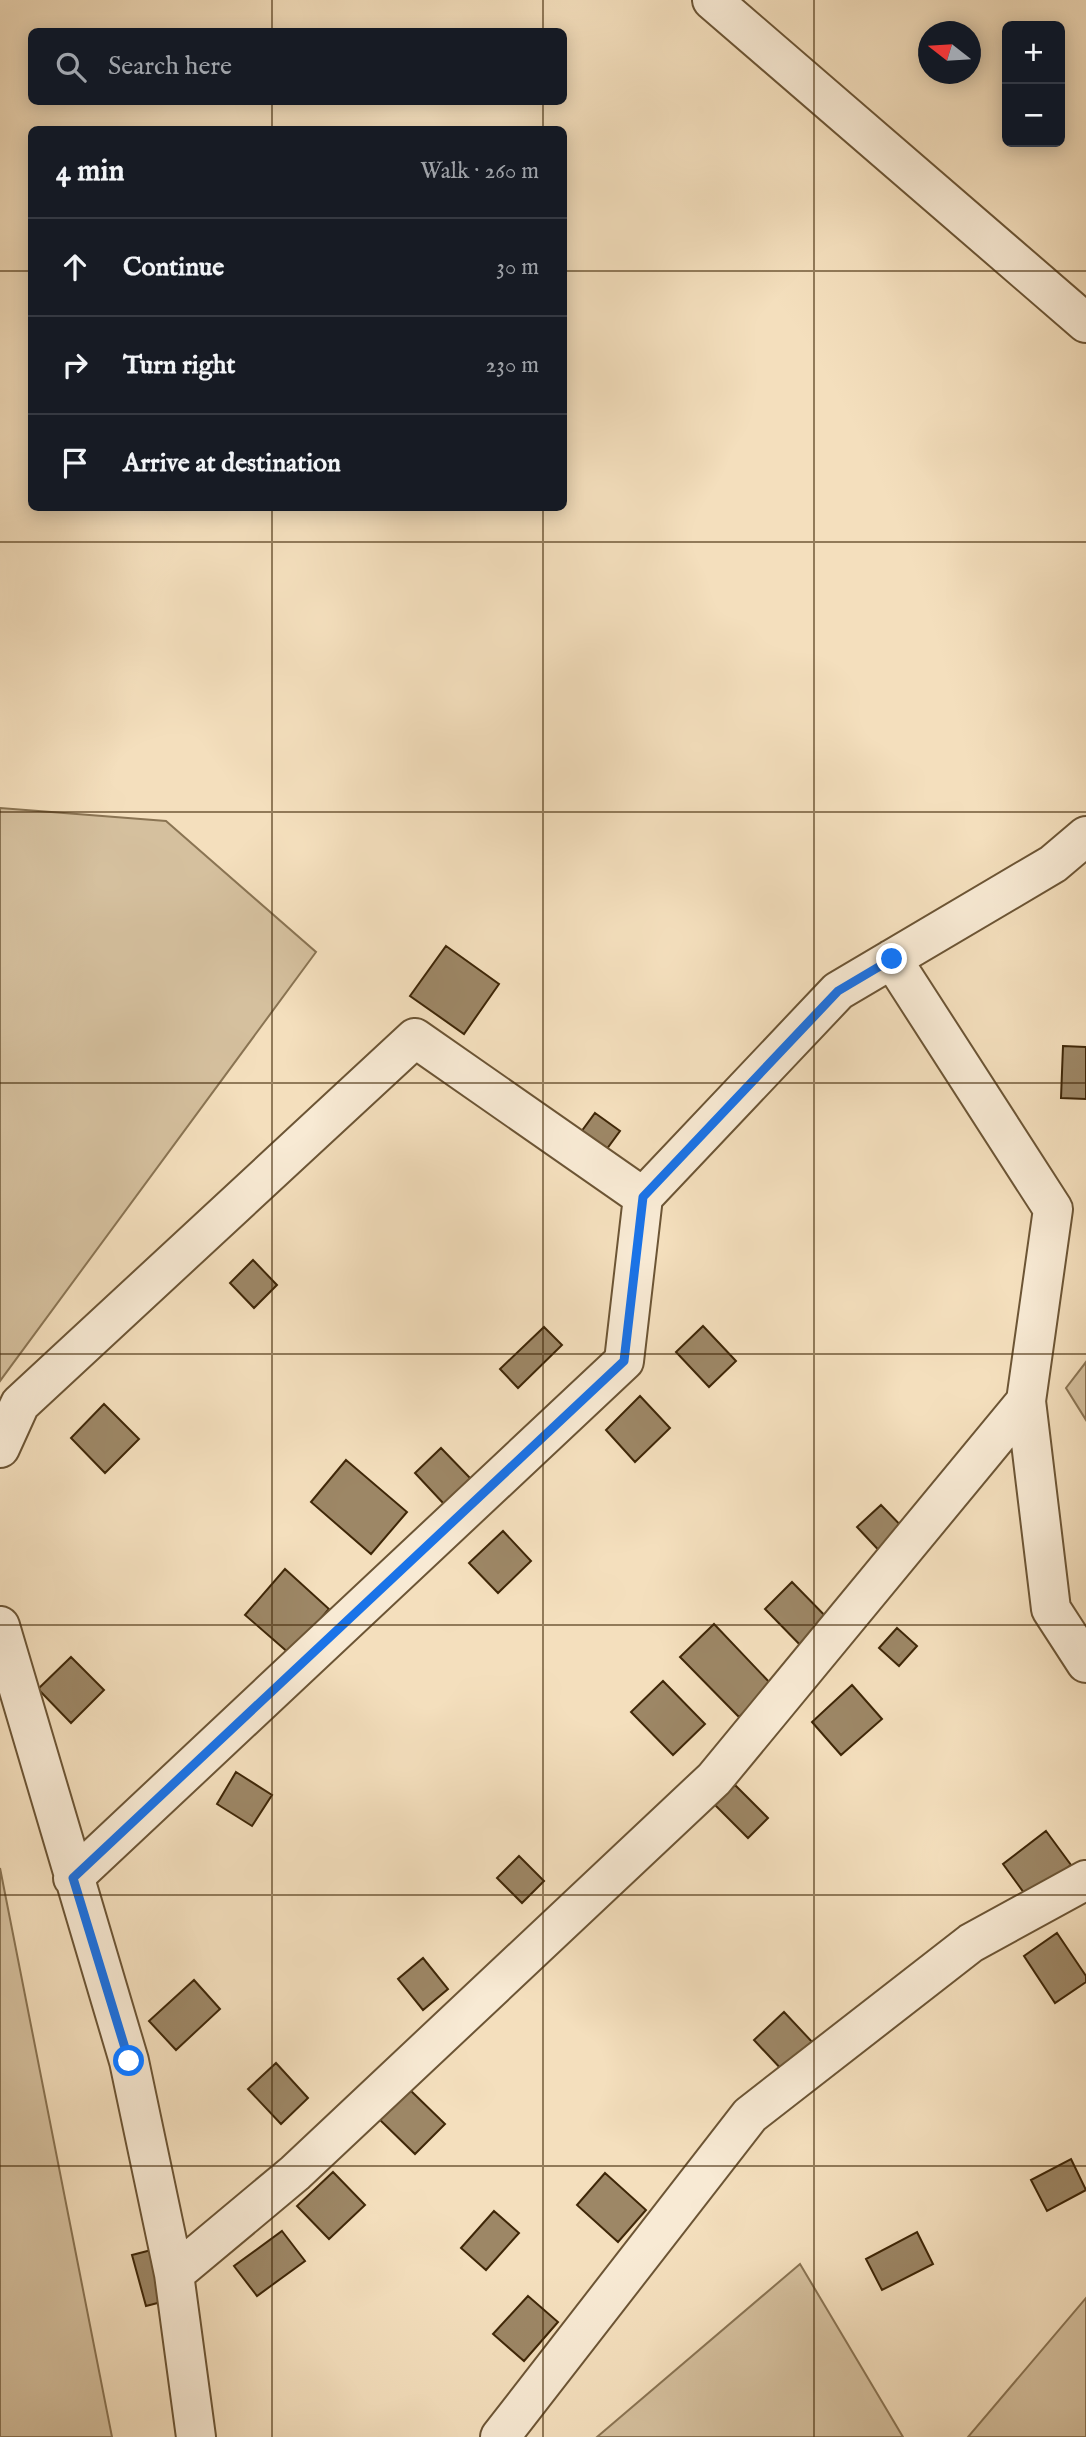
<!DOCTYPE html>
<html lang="en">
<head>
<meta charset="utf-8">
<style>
	:root { --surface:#171b24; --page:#242831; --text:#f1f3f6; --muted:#9ea1a6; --line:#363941 }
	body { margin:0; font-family:"IM FELL English",serif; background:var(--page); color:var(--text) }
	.controls { position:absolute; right:21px; top:21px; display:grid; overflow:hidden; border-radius:10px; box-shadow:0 4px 18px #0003 }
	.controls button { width:63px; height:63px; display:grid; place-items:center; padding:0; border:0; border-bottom:2px solid var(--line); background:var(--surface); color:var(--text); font:35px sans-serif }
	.compass { position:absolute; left:918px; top:21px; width:63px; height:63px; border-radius:50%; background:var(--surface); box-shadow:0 4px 18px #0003; rotate:287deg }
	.stop { position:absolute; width:21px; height:21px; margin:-16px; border:5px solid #1a73e8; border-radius:50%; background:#fff }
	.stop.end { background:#1a73e8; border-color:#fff; box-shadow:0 2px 7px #0008 }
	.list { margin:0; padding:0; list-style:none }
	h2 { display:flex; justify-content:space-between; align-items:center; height:91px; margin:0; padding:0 28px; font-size:30px }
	h2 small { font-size:23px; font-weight:400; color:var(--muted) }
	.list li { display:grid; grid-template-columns:46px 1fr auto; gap:21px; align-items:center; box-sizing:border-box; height:98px; padding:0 28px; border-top:2px solid var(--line) }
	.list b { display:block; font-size:26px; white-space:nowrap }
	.list em { font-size:23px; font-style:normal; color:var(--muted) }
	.icon { flex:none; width:38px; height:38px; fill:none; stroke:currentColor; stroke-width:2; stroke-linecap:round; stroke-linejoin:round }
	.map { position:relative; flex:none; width:1086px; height:2437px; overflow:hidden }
	.search { position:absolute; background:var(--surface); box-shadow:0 4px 18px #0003; left:28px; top:28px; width:539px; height:77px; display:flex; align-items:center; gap:18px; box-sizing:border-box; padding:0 24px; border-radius:10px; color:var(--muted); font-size:26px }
	.panel { position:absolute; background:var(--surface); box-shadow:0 4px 18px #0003; left:28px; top:126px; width:539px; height:385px; border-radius:10px }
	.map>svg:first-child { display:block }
	.green { fill:#d5c09e; stroke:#8a7453; stroke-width:2 }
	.building { fill:#9d8766; stroke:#3f2708; stroke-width:2 }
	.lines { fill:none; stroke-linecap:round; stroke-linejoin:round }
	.street-casing { stroke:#6c5535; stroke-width:42 }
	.street { stroke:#f8ead4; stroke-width:38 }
	.route { stroke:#1a73e8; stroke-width:9 }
	.grid { fill:none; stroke:#3f2708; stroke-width:2; stroke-opacity:0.55 }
</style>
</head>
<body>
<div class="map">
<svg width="1086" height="2437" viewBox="0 0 1086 2437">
	<rect width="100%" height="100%" fill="#f4dfbd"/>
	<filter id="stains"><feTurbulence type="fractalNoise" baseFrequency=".00286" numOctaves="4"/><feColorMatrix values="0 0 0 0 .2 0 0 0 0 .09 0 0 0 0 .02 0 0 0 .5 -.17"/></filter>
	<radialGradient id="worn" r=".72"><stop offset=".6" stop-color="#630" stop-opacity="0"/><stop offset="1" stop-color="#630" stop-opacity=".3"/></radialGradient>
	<!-- green -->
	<path class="green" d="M0,808L166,821L316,952L0,1381Z
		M1086,1362V1420L1066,1388Z
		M0,1868L112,2437H0Z
		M800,2264L903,2437H597Z
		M1086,2298V2437H968Z"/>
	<!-- building -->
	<path class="building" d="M446,946L499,984L464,1034L410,996Z
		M1063,1046L1086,1047V1099L1061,1098Z
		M595,1113L620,1131L606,1150L581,1132Z
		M253,1260L277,1285L254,1308L230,1283Z
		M703,1326L736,1361L709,1387L676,1352Z
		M544,1327L562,1345L518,1388L500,1369Z
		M640,1396L670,1428L635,1462L606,1430Z
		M104,1404L139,1439L105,1473L71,1438Z
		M441,1448L471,1479L444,1504L415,1473Z
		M346,1460L407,1512L371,1554L311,1502Z
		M881,1505L910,1535L886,1558L857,1527Z
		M503,1531L531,1561L498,1593L469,1563Z
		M285,1569L329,1609L290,1654L245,1615Z
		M792,1582L837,1628L809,1654L765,1609Z
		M714,1624L772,1685L739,1717L680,1657Z
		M897,1628L917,1646L899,1666L879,1648Z
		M71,1657L104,1690L71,1723L38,1689Z
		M663,1681L705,1724L673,1755L631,1712Z
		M852,1685L882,1719L841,1755L812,1722Z
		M236,1772L272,1795L252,1826L217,1804Z
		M735,1785L768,1818L748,1838L715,1805Z
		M1046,1831L1071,1865L1027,1897L1003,1864Z
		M519,1856L544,1881L522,1903L497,1878Z
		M1057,1933L1086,1976V1982L1055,2003L1024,1956Z
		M423,1958L448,1989L423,2010L398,1979Z
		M194,1980L220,2009L176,2050L149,2021Z
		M784,2012L814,2044L784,2072L754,2040Z
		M276,2063L308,2098L281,2124L248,2089Z
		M409,2089L445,2124L415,2154L379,2119Z
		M1071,2159L1086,2190L1047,2211L1031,2180Z
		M333,2172L365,2205L329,2239L297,2206Z
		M605,2173L646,2210L618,2242L577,2205Z
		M494,2211L519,2233L486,2270L461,2248Z
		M282,2231L305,2261L257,2296L234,2266Z
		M917,2232L933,2264L882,2290L866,2259Z
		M159,2248L173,2299L146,2306L132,2255Z
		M528,2296L558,2322L524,2361L493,2334Z"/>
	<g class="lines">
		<defs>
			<path id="street" d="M712,0L1086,323
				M892,959L1053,1209L1026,1401L1051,1609L1086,1663
				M0,1448L20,1404L415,1038L643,1197L838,991L1053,864L1086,836
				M0,1626L129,2061L174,2274L196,2437
				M73,1878L624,1361L643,1197
				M174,2274L295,2173L714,1779L1026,1401
				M500,2437L750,2115L971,1943L1086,1880"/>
		</defs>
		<!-- street casing -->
		<use href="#street" class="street-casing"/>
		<!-- street -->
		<use href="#street" class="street"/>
	</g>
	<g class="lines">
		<!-- route -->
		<path class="route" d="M129,2061L73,1878L624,1361L643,1197L838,991L892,959"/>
	</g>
	<!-- grid -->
	<path class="grid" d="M272,0V32M543,0V32M814,0V2437M272,102V130M543,102V130M0,271H32M564,271H1086M272,508V2437M543,508V2437M0,542H1086M0,812H1086M0,1083H1086M0,1354H1086M0,1625H1086M0,1895H1086M0,2166H1086"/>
	<rect width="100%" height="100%" filter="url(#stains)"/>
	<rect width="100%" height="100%" fill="url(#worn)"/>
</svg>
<div class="controls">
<button>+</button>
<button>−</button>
</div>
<svg class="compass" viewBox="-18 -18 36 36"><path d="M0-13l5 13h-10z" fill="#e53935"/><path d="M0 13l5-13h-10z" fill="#9ea1a6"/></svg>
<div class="stop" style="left:129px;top:2061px"></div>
<div class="stop end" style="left:892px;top:959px"></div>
<div class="search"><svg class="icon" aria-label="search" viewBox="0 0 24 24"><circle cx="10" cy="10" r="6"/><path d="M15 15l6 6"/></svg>Search here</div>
<section class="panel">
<h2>4 min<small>Walk · 260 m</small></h2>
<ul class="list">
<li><svg class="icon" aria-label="ahead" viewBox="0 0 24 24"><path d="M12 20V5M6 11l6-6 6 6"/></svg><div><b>Continue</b></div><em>30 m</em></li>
<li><svg class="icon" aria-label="right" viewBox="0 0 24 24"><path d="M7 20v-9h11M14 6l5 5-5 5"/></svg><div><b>Turn right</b></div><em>230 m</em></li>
<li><svg class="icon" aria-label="arrive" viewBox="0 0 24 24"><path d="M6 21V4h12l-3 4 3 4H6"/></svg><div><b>Arrive at destination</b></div></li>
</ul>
</section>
</div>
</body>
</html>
